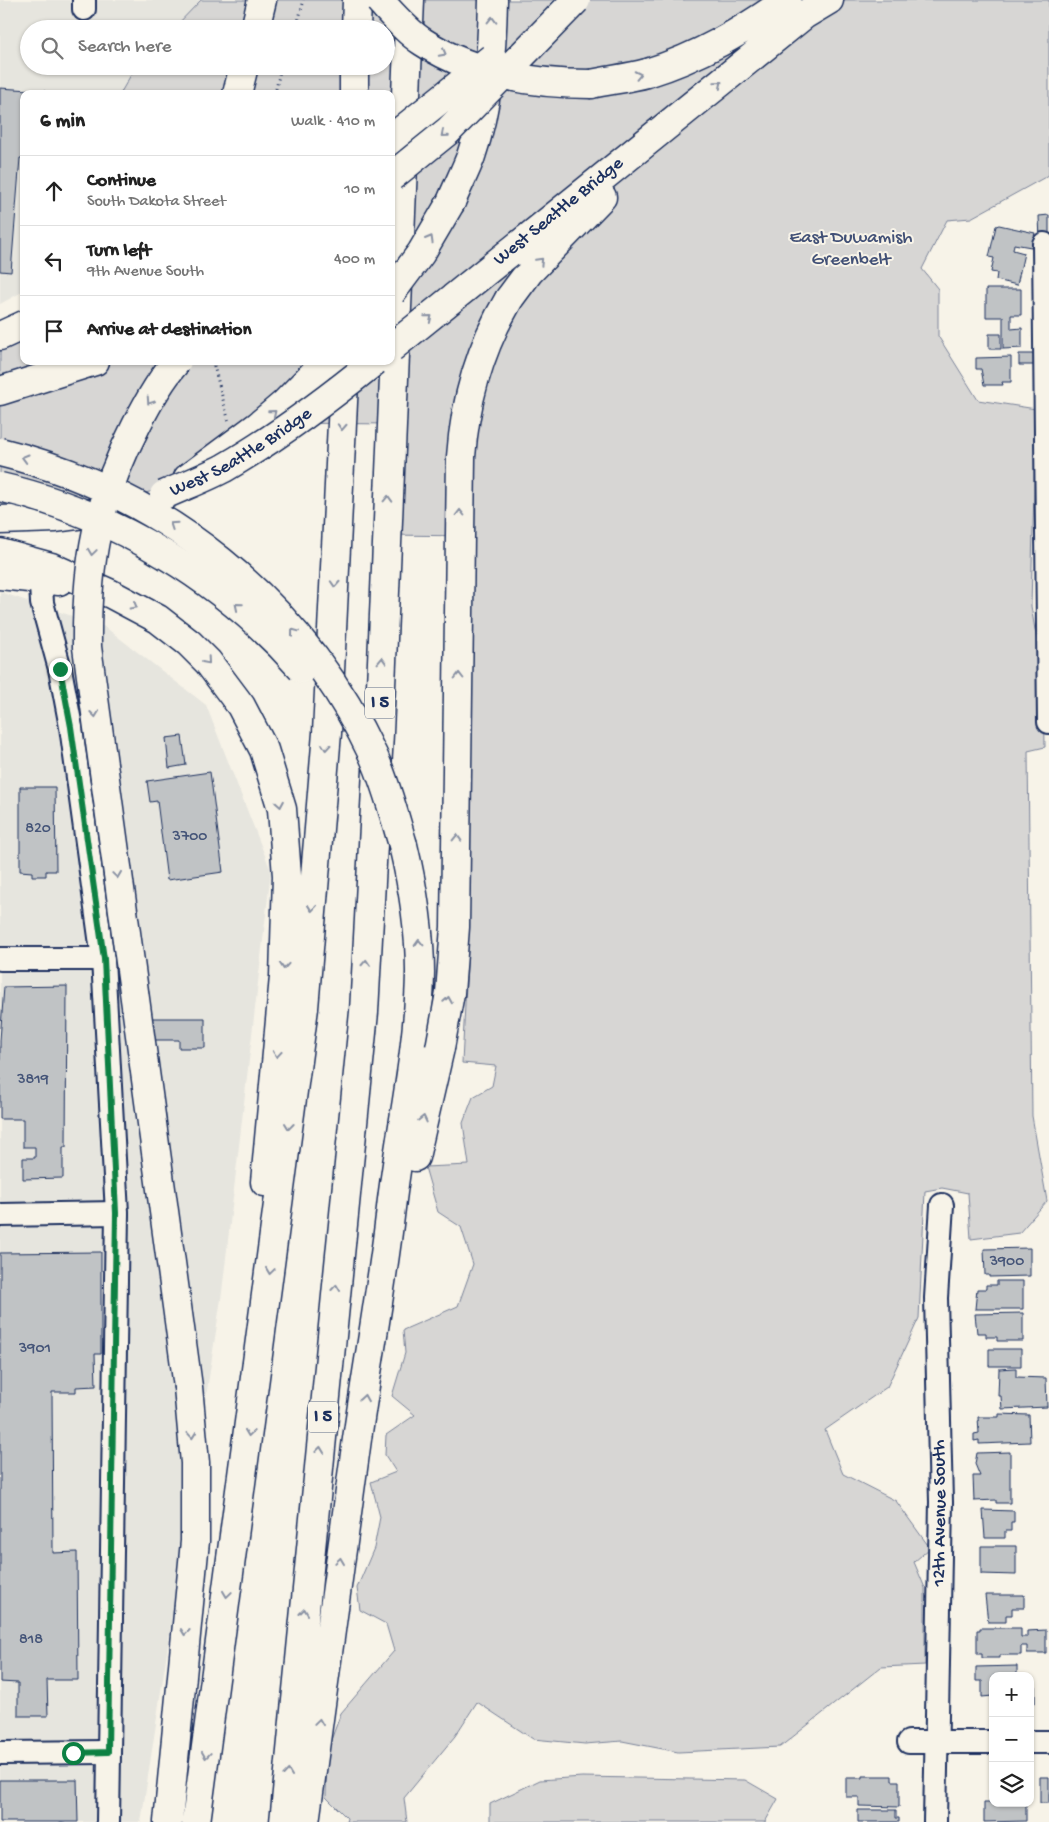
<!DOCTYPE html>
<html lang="en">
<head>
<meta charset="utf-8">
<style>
	:root { --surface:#fff; --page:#f2f2f2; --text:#222; --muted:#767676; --line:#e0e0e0 }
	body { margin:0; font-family:"Gochi Hand",sans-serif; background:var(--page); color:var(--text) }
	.controls { position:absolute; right:15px; bottom:15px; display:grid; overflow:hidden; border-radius:10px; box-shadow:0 1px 4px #0004 }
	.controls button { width:45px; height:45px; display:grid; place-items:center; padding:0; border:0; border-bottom:1px solid var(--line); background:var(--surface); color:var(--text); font:25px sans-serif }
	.stop { position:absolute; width:15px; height:15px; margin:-11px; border:4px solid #0b8043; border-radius:50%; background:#fff }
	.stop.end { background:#0b8043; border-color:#fff; box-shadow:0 1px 5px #0008 }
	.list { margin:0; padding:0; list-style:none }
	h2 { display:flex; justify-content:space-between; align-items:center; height:65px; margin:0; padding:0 20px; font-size:21px }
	h2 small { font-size:16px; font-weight:400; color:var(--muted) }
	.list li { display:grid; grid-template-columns:32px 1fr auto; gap:15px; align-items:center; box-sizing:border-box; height:70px; padding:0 20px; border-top:1px solid var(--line) }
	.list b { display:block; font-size:19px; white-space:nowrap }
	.list p { margin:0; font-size:16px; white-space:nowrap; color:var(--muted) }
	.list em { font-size:16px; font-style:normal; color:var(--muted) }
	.icon { flex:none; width:28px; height:28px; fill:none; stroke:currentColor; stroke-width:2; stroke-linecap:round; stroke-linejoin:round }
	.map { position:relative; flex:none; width:1049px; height:1822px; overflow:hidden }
	.search { position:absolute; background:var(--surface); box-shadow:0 1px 4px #0004; left:20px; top:20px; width:375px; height:55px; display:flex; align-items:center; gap:12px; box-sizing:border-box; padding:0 18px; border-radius:28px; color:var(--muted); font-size:19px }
	.panel { position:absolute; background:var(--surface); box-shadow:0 1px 4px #0004; left:20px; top:90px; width:375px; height:275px; border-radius:10px }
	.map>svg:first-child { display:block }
	.built { fill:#e6e5de }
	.green { fill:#d7d6d4; stroke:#798299 }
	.building { fill:#c0c3c5; stroke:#1b2f5e }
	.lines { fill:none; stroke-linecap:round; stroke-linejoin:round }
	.minor-casing { stroke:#1b2f5e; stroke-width:26 }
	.highway-casing { stroke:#1b2f5e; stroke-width:31 }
	.path { stroke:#1b2f5e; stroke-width:3; stroke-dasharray:1 4; stroke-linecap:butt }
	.minor { stroke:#f7f3e8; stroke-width:22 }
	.highway { stroke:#f7f3e8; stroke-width:28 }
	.highway-bridge-casing { stroke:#1b2f5e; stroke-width:31; stroke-linecap:butt }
	.highway-bridge { stroke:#f7f3e8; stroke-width:28 }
	.oneway { stroke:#8991a3 }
	.route { stroke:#0b8043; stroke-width:6 }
	.labels { text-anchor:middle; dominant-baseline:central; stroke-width:4; stroke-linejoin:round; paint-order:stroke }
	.number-label { font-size:16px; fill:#445478 }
	.shield { fill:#f7f3e8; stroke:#5d6a87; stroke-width:1 }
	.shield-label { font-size:18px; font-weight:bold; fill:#1b2f5e }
	.street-label { font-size:19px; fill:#1b2f5e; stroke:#f7f3e8 }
	.park-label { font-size:19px; fill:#415076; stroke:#f7f3e8 }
</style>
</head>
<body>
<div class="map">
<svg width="1049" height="1822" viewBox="0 0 1049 1822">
	<rect width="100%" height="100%" fill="#f7f3e8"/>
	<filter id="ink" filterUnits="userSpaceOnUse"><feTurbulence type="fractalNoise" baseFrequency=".02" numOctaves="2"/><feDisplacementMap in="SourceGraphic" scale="10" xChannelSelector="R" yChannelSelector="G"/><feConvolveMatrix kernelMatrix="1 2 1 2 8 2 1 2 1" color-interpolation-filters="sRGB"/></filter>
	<g filter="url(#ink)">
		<!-- built -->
		<path class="built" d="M0,0H235L231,29H29V66H220L206,94H24V291L0,304Z
			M0,592L105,627L206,705L271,871L222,1292L141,1822H0Z"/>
		<!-- green -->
		<path class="green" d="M201,0H1049V175L971,218L947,220L922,269L938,289V336L978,400L1036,409L1031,606L1044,684L1045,747L1028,751L1032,1116L1047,1201L1019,1233L971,1239L968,1193L942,1188L925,1191L919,1318L887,1387L825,1430L843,1474L896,1501L930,1548L914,1562L925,1588V1665L881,1667L780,1747L678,1752L622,1741L585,1744L533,1739L477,1702L455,1736L404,1798L407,1822H346L347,1818L326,1797L327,1751L341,1713L394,1651L386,1624L360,1610L357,1588L374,1548L380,1517L371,1482L396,1472L385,1455L386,1435L415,1415L392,1396L405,1353L403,1330L458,1306L473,1264L461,1227L438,1212L425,1167L469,1165L463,1123L473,1097L492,1086L496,1066L462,1063L468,946L474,536L388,535L393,424L282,423L153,491L72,513L0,517V334L24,324V361H391V94H120L136,66H386V29H173Z
			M582,1777L745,1780L778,1799L765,1822H490V1804L540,1780Z"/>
		<!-- building -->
		<path class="building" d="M0,88L45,91V94H24V158H20L11,272L0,271Z
			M1049,215V240L1040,241L1039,216Z
			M999,225L1035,233L1031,247L1014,244L1013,250L1024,253L1017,285L996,280L997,273L991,272L994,258L989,257L996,226Z
			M986,289H1021V315H1011V329L1022,328V348L1003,349V317H986Z
			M989,334H1001V349H989Z
			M1019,354H1035V365H1019Z
			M1011,357V382H1002L1003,385H984L981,369H976V358Z
			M182,736L186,765L169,768L166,738Z
			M210,772L223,872L167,880L157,801L150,802L147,781Z
			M20,787H55L56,871H46V876H32V872L20,871Z
			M67,986L66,1147H63V1178L23,1179V1158H35V1147H23V1119H0V1040L4,987Z
			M150,1018H205V1048H179V1040H148Z
			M1030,1248V1276L989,1277V1275H985L984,1249Z
			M101,1252V1354H95L96,1386L76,1387V1392H52L53,1553L77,1552L78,1680H47L48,1716H18V1683L0,1682V1253Z
			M997,1281H1023V1309H975L977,1289H986V1285H997Z
			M1023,1313V1341H997V1337H986V1333H977L975,1314Z
			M989,1349H1021V1366H989Z
			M1016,1368V1377L1046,1378L1047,1407L1002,1409L1001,1396H998L999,1369Z
			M999,1414L1029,1415L1030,1442L979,1444V1440L974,1441V1434L979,1433L978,1417H999Z
			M1010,1452V1503H996V1500L974,1501L973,1476H980L975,1464L977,1453Z
			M983,1510L1014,1511V1522H1011V1531H1005V1538H985Z
			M981,1546H1016V1575L981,1574Z
			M985,1595H1024V1608H1012V1615H1006V1622H988Z
			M980,1628H1021V1637H1027V1631L1046,1630V1653H1027V1646H1021V1655H1000V1658H982V1654H977V1630H980Z
			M1017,1666V1676H993V1696L982,1697V1681H976V1667Z
			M1030,1683H1035V1703H1030Z
			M862,1776H892V1781H899V1807L859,1806V1797H846V1778H862Z
			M1040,1777H1049V1803H1040Z
			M0,1780H77L78,1822H0Z
			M984,1803H1026V1821L984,1822Z
			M858,1810H896V1818H899V1822H858Z"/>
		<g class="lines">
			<defs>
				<g id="minor">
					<path d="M84,0V9"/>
					<path d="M1044,244L1049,722"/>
					<path d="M41,585L42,603L60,669L71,727L103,959L117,1213L108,1822"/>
					<path d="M0,959H103"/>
					<path d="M0,1215L117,1213"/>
					<path d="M909,1742H993"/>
					<path d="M1030,1742H1049"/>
					<path d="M0,1753L108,1752"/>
					<path id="s1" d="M935,1822L941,1502L936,1298L942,1205"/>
				</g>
				<path id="highway" d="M255,29L262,0
					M356,29L357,0
					M591,84C609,80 629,78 647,73C699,57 743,31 787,0
					M237,94L244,66
					M354,94V66
					M451,202C457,187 465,172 471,156C488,107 492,52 493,0
					M509,253L804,15L829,0
					M509,299L529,272L602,197
					M0,336L24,325
					M0,391L95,361
					M188,478L258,426L284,404L326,361
					M0,520L56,518L93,513
					M0,553L51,567L111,594L158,619L189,643L208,662L241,706L264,750L282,809L287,876L284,977L265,1182
					M0,575L59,581
					M415,1157L440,1048
					M168,1822L195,1541V1463L188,1387
					M196,1822L304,1008L327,733L345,361
					M284,1822L364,1012L379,733L410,0
					M305,1822C323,1694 339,1567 357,1439C368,1362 382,1286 391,1208C400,1130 419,1052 420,972C420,929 413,887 403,845"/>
			</defs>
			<!-- minor casing -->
			<use href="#minor" class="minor-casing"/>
			<!-- highway casing -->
			<use href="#highway" class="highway-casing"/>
			<!-- path -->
			<path class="path" d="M296,29L304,0
				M275,94L281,66
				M215,361L214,366L229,422"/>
			<!-- minor -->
			<use href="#minor" class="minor"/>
			<!-- highway -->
			<use href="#highway" class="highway"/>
			<defs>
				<g id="highway-bridge">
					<path d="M379,0C392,14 407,32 423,42C472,74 534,84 591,84"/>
					<path d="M391,139L492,58"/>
					<path d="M391,177L448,131L576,0"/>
					<path d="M391,293L421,253L451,202"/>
					<path d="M391,348L509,253"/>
					<path d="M177,361C161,379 147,404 136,426C97,502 86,562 87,647L188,1387"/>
					<path d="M0,452C164,492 301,602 373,755C386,783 394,815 403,845"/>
					<path d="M0,487C115,513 225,581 302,669"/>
					<path id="s2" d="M164,495C184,486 205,478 224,468C278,437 327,400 375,361"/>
					<path d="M440,1048L450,993L455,927L461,457C465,400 480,348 509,299"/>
				</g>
			</defs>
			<!-- highway-bridge casing -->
			<use href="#highway-bridge" class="highway-bridge-casing"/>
			<!-- highway-bridge -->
			<use href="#highway-bridge" class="highway-bridge"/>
		</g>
		<!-- one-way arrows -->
		<defs><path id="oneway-chevron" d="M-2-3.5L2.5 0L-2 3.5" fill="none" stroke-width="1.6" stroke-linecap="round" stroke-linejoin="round" transform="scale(1.25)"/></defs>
		<g class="oneway">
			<use href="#oneway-chevron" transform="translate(492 20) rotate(-89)"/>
			<use href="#oneway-chevron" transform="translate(443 53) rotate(28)"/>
			<use href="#oneway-chevron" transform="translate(638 75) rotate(-12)"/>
			<use href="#oneway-chevron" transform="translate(719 84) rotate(-39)"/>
			<use href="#oneway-chevron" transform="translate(444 134) rotate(140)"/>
			<use href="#oneway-chevron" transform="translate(430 239) rotate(-60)"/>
			<use href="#oneway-chevron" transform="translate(540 261) rotate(-46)"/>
			<use href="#oneway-chevron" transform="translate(429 318) rotate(-39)"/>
			<use href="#oneway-chevron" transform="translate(150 401) rotate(124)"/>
			<use href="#oneway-chevron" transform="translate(273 413) rotate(-40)"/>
			<use href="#oneway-chevron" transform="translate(342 427) rotate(93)"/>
			<use href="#oneway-chevron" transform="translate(25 458) rotate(-164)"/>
			<use href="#oneway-chevron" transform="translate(388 499) rotate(-88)"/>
			<use href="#oneway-chevron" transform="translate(460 513) rotate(-90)"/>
			<use href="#oneway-chevron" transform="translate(173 525) rotate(-146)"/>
			<use href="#oneway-chevron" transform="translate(92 552) rotate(98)"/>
			<use href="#oneway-chevron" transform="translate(335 584) rotate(93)"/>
			<use href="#oneway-chevron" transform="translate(134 606) rotate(30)"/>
			<use href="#oneway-chevron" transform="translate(238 606) rotate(-140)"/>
			<use href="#oneway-chevron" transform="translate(294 632) rotate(-127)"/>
			<use href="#oneway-chevron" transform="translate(207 661) rotate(49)"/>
			<use href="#oneway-chevron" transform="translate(382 661) rotate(-88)"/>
			<use href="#oneway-chevron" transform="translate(459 676) rotate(-90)"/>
			<use href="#oneway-chevron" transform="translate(95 714) rotate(83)"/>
			<use href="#oneway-chevron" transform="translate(326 747) rotate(95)"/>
			<use href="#oneway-chevron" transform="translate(280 804) rotate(80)"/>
			<use href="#oneway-chevron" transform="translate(457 838) rotate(-89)"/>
			<use href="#oneway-chevron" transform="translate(117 875) rotate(82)"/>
			<use href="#oneway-chevron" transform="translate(312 908) rotate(95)"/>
			<use href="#oneway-chevron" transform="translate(419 943) rotate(-92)"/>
			<use href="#oneway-chevron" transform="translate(366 963) rotate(-87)"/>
			<use href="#oneway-chevron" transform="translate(284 966) rotate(94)"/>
			<use href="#oneway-chevron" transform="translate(448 1000) rotate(-81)"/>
			<use href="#oneway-chevron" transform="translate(277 1054) rotate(95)"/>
			<use href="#oneway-chevron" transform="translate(423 1119) rotate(-77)"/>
			<use href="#oneway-chevron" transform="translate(289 1126) rotate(97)"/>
			<use href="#oneway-chevron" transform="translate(270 1271) rotate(98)"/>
			<use href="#oneway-chevron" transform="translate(336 1288) rotate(-84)"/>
			<use href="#oneway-chevron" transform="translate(364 1398) rotate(-81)"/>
			<use href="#oneway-chevron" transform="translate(249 1433) rotate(98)"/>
			<use href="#oneway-chevron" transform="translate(192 1435) rotate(85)"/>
			<use href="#oneway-chevron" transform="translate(320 1450) rotate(-84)"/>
			<use href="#oneway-chevron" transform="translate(340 1561) rotate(-82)"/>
			<use href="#oneway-chevron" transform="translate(227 1594) rotate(98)"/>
			<use href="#oneway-chevron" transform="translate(304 1612) rotate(-84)"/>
			<use href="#oneway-chevron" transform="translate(185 1632) rotate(96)"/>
			<use href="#oneway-chevron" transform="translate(319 1722) rotate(-82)"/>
			<use href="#oneway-chevron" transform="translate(206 1755) rotate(98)"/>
			<use href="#oneway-chevron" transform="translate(288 1773) rotate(-84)"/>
		</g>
	</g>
	<g class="lines" filter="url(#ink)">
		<!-- route -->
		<path class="route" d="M60,669L71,727L104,959L116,1213L108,1752L73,1753"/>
	</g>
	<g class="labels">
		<!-- number labels -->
		<g class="number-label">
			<text x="38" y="829">820</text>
			<text x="190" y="837">3700</text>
			<text x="33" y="1080">3819</text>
			<text x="1007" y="1262">3900</text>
			<text x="35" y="1349">3901</text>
			<text x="31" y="1640">818</text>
		</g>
		<!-- shield labels -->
		<g class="shield">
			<rect x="365" y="687.5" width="30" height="31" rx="4"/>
			<rect x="308" y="1401.5" width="30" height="31" rx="4"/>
		</g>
		<g class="shield-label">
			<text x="380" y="703">I 5</text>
			<text x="323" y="1417">I 5</text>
		</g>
		<!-- street labels -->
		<g class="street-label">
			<text transform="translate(559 212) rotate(-39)">West Seattle Bridge</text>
			<text stroke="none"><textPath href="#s2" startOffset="88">West Seattle Bridge</textPath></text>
			<text stroke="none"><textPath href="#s1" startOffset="309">12th Avenue South</textPath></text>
		</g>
		<!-- park labels -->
		<g class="park-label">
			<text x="851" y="238">East Duwamish<tspan x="851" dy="22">Greenbelt</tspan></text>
		</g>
	</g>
</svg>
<div class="controls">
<button>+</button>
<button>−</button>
<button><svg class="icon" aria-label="layers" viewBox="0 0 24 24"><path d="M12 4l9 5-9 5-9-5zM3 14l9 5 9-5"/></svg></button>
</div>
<div class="stop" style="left:73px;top:1753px"></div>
<div class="stop end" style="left:60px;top:669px"></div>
<div class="search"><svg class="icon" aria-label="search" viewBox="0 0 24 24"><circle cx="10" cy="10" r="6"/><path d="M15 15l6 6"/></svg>Search here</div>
<section class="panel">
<h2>6 min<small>Walk · 410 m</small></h2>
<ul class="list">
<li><svg class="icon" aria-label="ahead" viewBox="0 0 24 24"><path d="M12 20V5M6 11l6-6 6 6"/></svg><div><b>Continue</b><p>South Dakota Street</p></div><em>10 m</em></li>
<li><svg class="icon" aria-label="left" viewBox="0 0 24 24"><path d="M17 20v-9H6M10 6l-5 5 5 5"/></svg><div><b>Turn left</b><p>9th Avenue South</p></div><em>400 m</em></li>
<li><svg class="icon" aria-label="arrive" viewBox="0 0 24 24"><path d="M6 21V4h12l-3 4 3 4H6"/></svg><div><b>Arrive at destination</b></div></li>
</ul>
</section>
</div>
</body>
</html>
